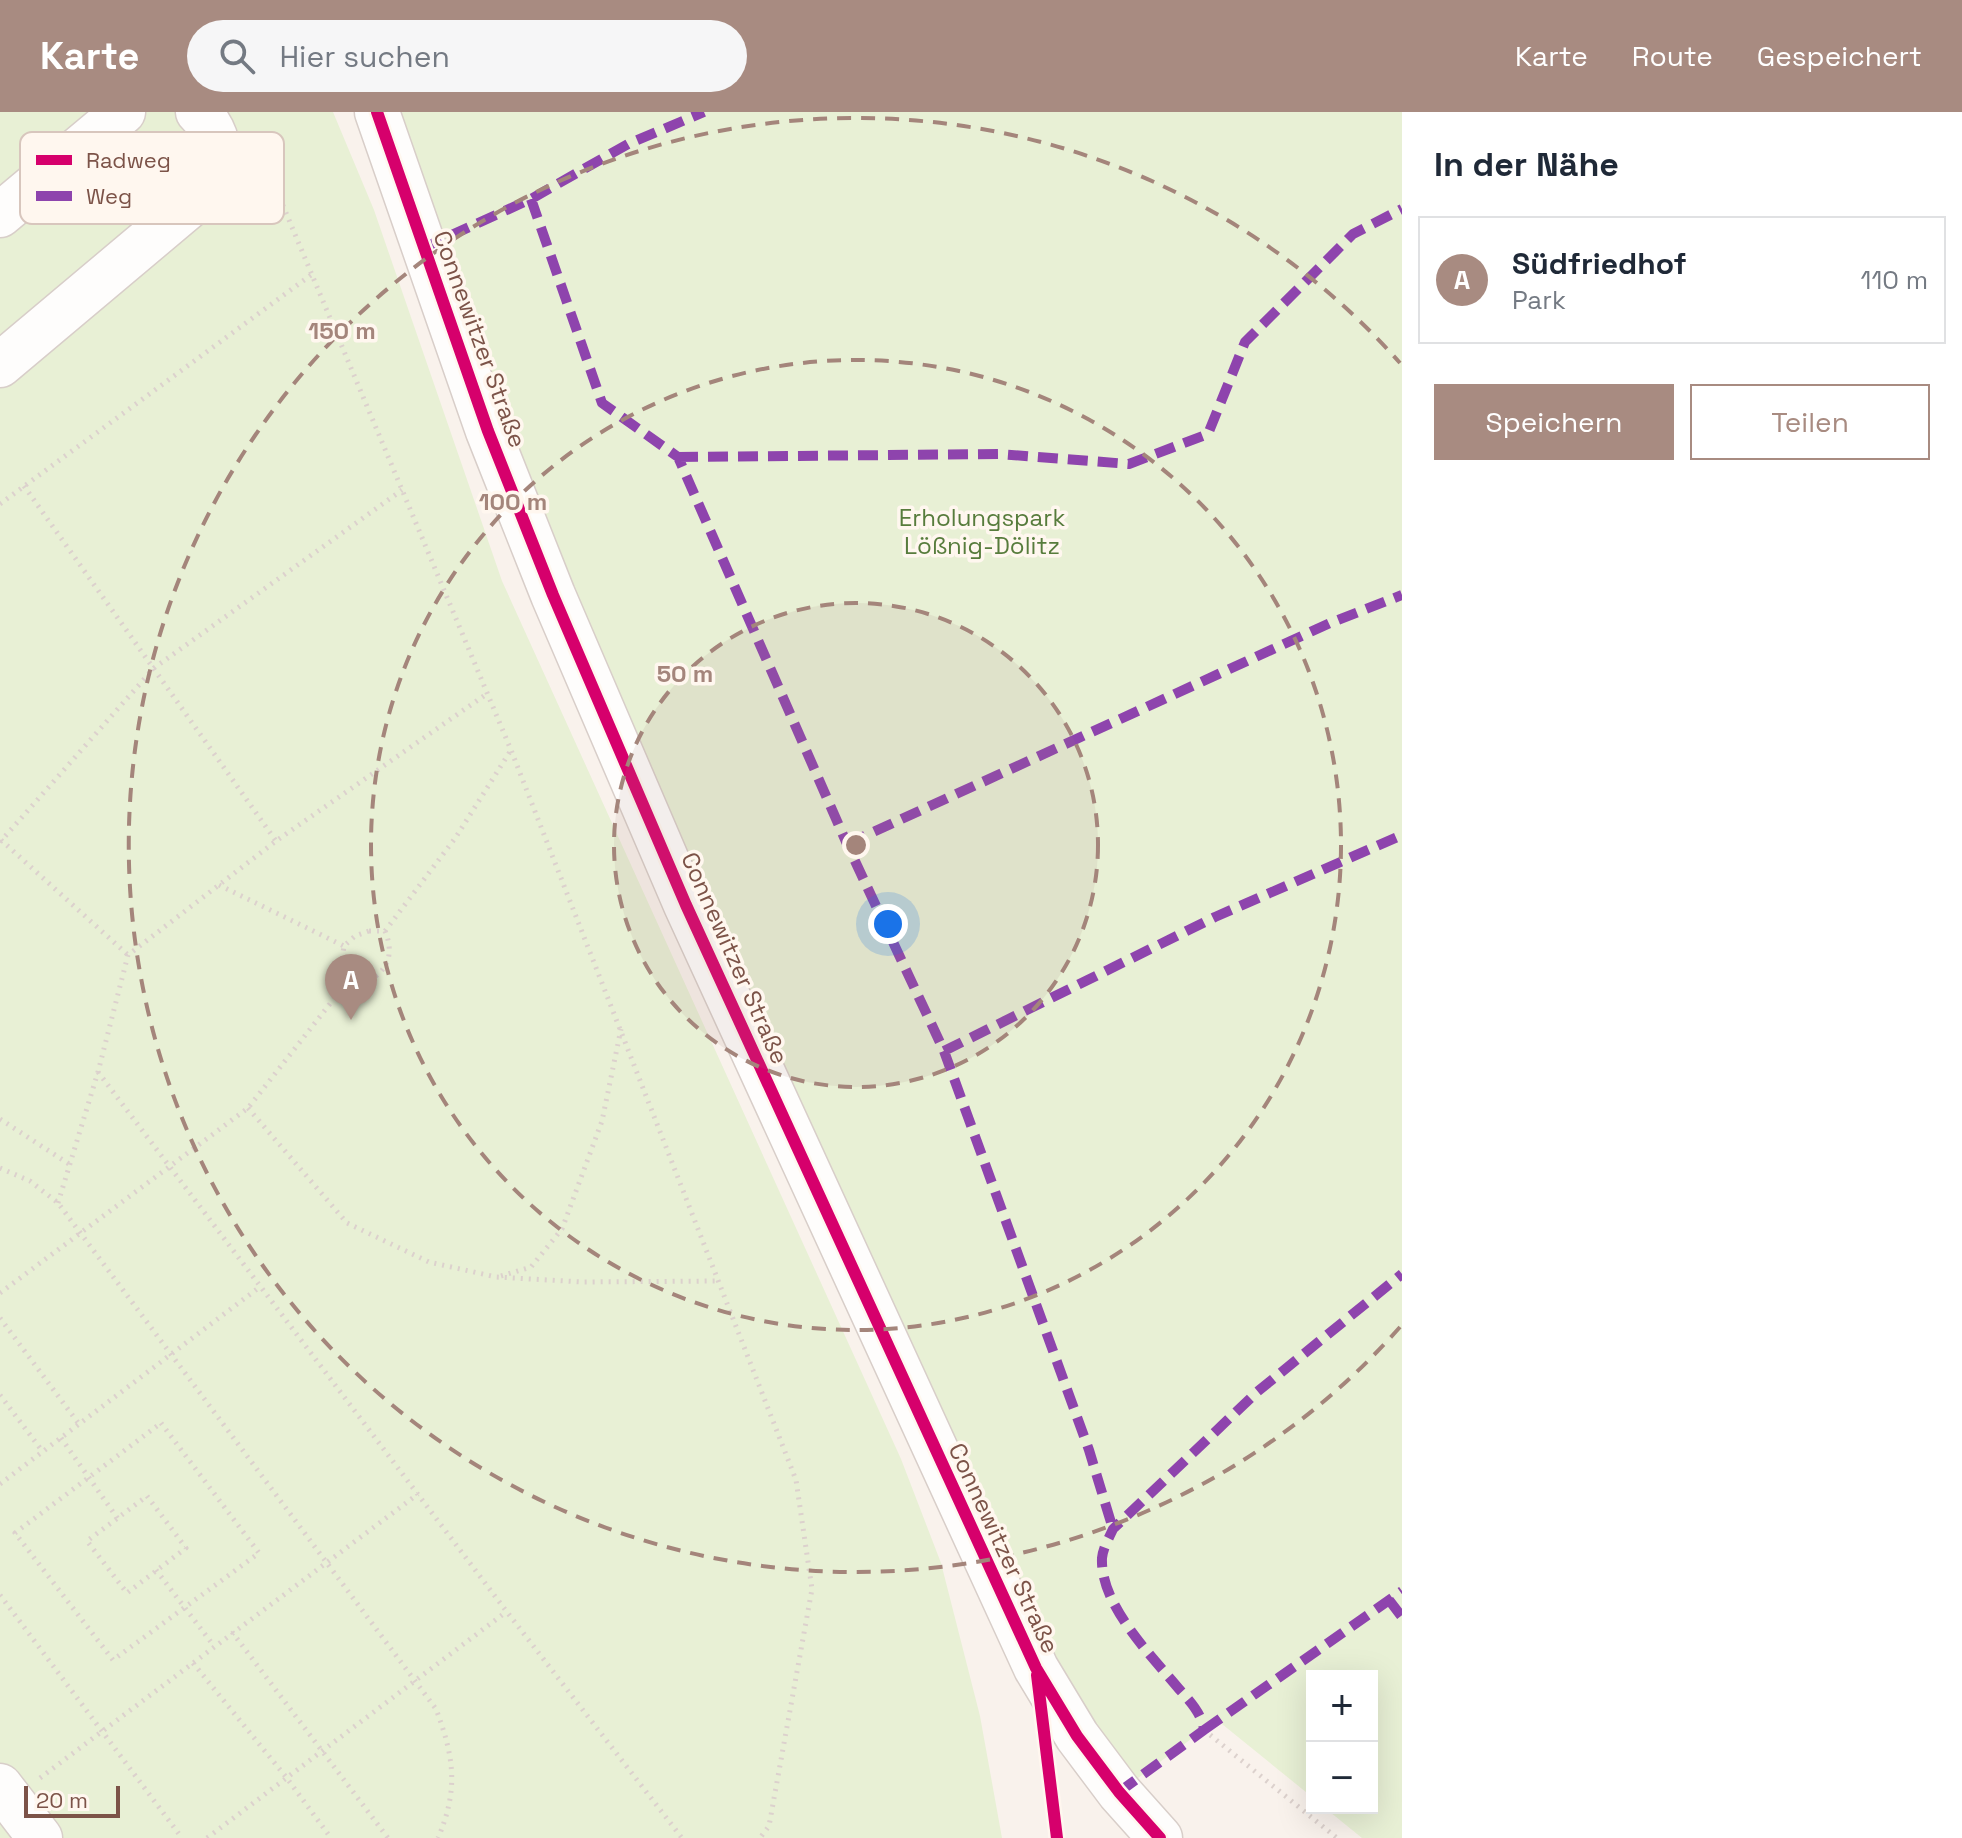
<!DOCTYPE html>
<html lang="de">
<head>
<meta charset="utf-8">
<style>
	:root { --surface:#fff; --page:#f6f6f7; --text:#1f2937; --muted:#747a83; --line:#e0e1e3; --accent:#a88b81 }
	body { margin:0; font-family:"Space Grotesk",sans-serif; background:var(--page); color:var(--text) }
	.controls { position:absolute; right:24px; bottom:24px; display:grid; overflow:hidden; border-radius:0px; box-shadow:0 8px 32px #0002 }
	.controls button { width:72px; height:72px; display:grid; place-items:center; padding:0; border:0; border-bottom:2px solid var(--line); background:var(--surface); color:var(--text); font:40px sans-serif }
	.scale { position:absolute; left:24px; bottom:20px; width:96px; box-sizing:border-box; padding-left:8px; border:4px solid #7c5348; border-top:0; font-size:22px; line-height:28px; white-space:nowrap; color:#7c5348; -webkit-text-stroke:6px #fff7ef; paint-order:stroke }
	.you { position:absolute; left:888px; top:812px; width:28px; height:28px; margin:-20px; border:6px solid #fff; border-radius:50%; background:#1a73e8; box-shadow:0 0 0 12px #1a73e833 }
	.badge { display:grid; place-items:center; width:52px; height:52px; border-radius:50%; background:var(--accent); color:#fff; font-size:26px; font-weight:700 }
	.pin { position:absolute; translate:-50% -66px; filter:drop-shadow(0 2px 4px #0008) }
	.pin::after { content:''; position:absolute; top:42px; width:28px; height:24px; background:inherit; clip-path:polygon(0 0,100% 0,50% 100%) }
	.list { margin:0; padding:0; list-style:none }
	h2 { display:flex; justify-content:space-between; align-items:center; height:104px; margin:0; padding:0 32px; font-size:34px }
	h2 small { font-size:26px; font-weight:400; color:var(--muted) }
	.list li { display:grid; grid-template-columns:52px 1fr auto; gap:24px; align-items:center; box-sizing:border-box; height:128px; margin:0 16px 16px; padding:0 16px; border:2px solid var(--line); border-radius:0px }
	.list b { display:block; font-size:30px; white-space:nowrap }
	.list p { margin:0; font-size:26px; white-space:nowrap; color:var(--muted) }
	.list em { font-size:26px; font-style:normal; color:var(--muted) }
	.actions { display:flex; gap:16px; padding:24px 32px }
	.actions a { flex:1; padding:18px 0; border:2px solid var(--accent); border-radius:0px; text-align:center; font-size:28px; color:var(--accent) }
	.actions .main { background:var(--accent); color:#fff }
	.icon { flex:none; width:44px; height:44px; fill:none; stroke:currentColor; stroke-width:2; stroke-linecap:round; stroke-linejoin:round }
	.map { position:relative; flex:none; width:1402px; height:1726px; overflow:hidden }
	header { display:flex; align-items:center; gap:48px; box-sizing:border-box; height:112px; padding:0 40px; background:var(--accent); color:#fff }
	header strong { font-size:38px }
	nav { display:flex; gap:44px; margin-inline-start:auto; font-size:28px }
	.search { width:560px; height:72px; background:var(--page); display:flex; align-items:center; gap:20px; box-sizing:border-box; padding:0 28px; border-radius:44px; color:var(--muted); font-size:30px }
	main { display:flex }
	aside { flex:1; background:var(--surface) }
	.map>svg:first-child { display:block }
	.green { fill:#e8f0d5 }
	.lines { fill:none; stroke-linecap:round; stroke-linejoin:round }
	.minor-casing { stroke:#d8cec9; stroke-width:47 }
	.path { stroke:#dcd1cd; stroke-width:5; stroke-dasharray:2 6; stroke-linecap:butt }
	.minor { stroke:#fefdfc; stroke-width:44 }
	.quiet { stroke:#8e44ad; stroke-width:10; stroke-dasharray:20 10; stroke-linecap:butt }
	.cycleway-casing { stroke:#fff7ef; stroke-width:17 }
	.cycleway { stroke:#d6006c; stroke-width:12 }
	.ring { fill:none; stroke:#a4857b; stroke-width:4; stroke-dasharray:14 10 }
	.labels { text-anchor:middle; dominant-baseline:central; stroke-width:7; stroke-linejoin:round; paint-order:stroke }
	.street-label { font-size:24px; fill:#7c5348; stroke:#fff7ef }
	.park-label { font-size:24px; fill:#577c3c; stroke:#fff7ef }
	.key { fill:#fff7ef; stroke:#d8c6bd; stroke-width:2 }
	.key-label { font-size:22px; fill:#7c5348 }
	.centre { fill:#a4857b; stroke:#fff7ef; stroke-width:4 }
	.ring-label { font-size:24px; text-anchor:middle; font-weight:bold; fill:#a4857b; stroke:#fff7ef; stroke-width:7; stroke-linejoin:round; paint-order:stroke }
</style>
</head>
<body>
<header>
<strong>Karte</strong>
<div class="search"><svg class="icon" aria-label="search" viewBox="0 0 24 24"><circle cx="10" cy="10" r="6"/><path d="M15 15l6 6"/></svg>Hier suchen</div>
<nav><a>Karte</a><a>Route</a><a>Gespeichert</a></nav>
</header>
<main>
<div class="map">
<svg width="1402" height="1726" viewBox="0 0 1402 1726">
	<rect width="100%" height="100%" fill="#f9f2ec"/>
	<!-- green -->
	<path class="green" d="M0,0H333L374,98L502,469L901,1347L941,1451L980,1604L1002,1726H0Z
		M377,0H1402V1726H1362L1325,1696H1372V1564H1312V1685L1217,1608L1119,1680L890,1242Z"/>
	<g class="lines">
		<defs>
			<path id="minor" d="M377,0L488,319L553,483L686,793L1036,1556L1077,1624L1119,1680L1160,1726
				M0,103L123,0
				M0,253L208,78C223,51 222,22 198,0
				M0,1674L40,1726"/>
		</defs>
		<!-- minor casing -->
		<use href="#minor" class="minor-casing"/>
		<!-- path -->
		<path class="path" d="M258,34L511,638L796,1368L812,1477L769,1714L760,1726
			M24,374L276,729
			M0,392L311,163
			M1,728L128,843
			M0,730L154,556L402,378
			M219,773L344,834
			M369,819H385C399,852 377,872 344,874L340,861L344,834L355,824Z
			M385,819L456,725L511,638
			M98,960L507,1500L682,1726
			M248,996L347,1111L429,1150L496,1165L583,1170L720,1169
			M0,1007L69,1052
			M0,1056L30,1069L58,1091L436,1597C454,1645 459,1677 438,1726
			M58,1091L98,960L128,843L276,729L488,581
			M501,1164L531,1155L562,1117L602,1009L621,917
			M0,1181L248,996L344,874
			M0,1206L79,1312
			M0,1283L43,1340
			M161,1311L259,1441L113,1548L15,1421Z
			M61,1326L118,1407
			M0,1372L261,1174
			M147,1384L186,1436L127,1481L87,1429Z
			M156,1458L214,1534
			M0,1483L182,1726
			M232,1520L388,1726
			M193,1551L286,1665L331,1726
			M1204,1618L1337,1726
			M40,1666L418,1382
			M207,1726L506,1500"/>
		<!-- minor -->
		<use href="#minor" class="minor"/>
		<!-- quiet -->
		<path class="quiet" d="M531,87L602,291L678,345L847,732L944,939L1089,1338L1113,1417
			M423,136L531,87L628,32L704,0
			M678,345L999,342L1129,352L1208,322L1245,230L1353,122L1402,97
			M847,732L1330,511L1402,483
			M944,939L1215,805L1402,723
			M1389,1488L1402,1505
			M1204,1618L1402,1479
			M1119,1680L1204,1618C1202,1602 1190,1589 1179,1577C1151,1543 1100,1493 1102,1446C1103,1436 1109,1426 1113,1417L1257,1280L1402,1162"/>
		<defs>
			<path id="cycleway" d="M377,0L488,319L553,483L686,793L1036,1556L1077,1624L1119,1680L1160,1726
				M1037,1563L1057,1726"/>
		</defs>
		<!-- cycleway casing -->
		<use href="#cycleway" class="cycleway-casing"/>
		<!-- cycleway -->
		<use href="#cycleway" class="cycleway"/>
	</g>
	<!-- distance rings -->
	<circle cx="856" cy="733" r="242" fill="#a4857b" fill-opacity=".12"/>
	<g class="ring">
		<circle cx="856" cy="733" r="242"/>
		<circle cx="856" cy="733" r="485"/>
		<path d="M1400 1215A727 727 0 1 1 1400 251"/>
	</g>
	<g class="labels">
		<!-- street labels -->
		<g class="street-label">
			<text transform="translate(480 227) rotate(70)">Connewitzer Straße</text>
			<text transform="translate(735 846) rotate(66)">Connewitzer Straße</text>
			<text transform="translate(1004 1436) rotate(65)">Connewitzer Straße</text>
		</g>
		<!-- park labels -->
		<g class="park-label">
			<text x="982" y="405">Erholungspark<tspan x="982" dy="28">Lößnig-Dölitz</tspan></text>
		</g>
	</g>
	<!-- legend -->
	<rect x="20" y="20" width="264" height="92" rx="12" class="key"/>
	<rect x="36" y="43" width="36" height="10" fill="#d6006c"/>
	<rect x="36" y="79" width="36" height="10" fill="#8e44ad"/>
	<g class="key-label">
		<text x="86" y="56">Radweg</text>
		<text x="86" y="92">Weg</text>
	</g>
	<circle cx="856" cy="733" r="12" class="centre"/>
	<g class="ring-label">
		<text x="342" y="227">150 m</text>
		<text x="513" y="398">100 m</text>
		<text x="685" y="570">50 m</text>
	</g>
</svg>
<div class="controls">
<button>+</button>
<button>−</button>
</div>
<div class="scale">20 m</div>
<div class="you"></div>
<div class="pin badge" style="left:351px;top:908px">A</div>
</div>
<aside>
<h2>In der Nähe<small></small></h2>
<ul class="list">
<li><span class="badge">A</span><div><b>Südfriedhof</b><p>Park</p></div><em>110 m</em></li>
</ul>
<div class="actions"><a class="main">Speichern</a><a>Teilen</a></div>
</aside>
</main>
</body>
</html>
